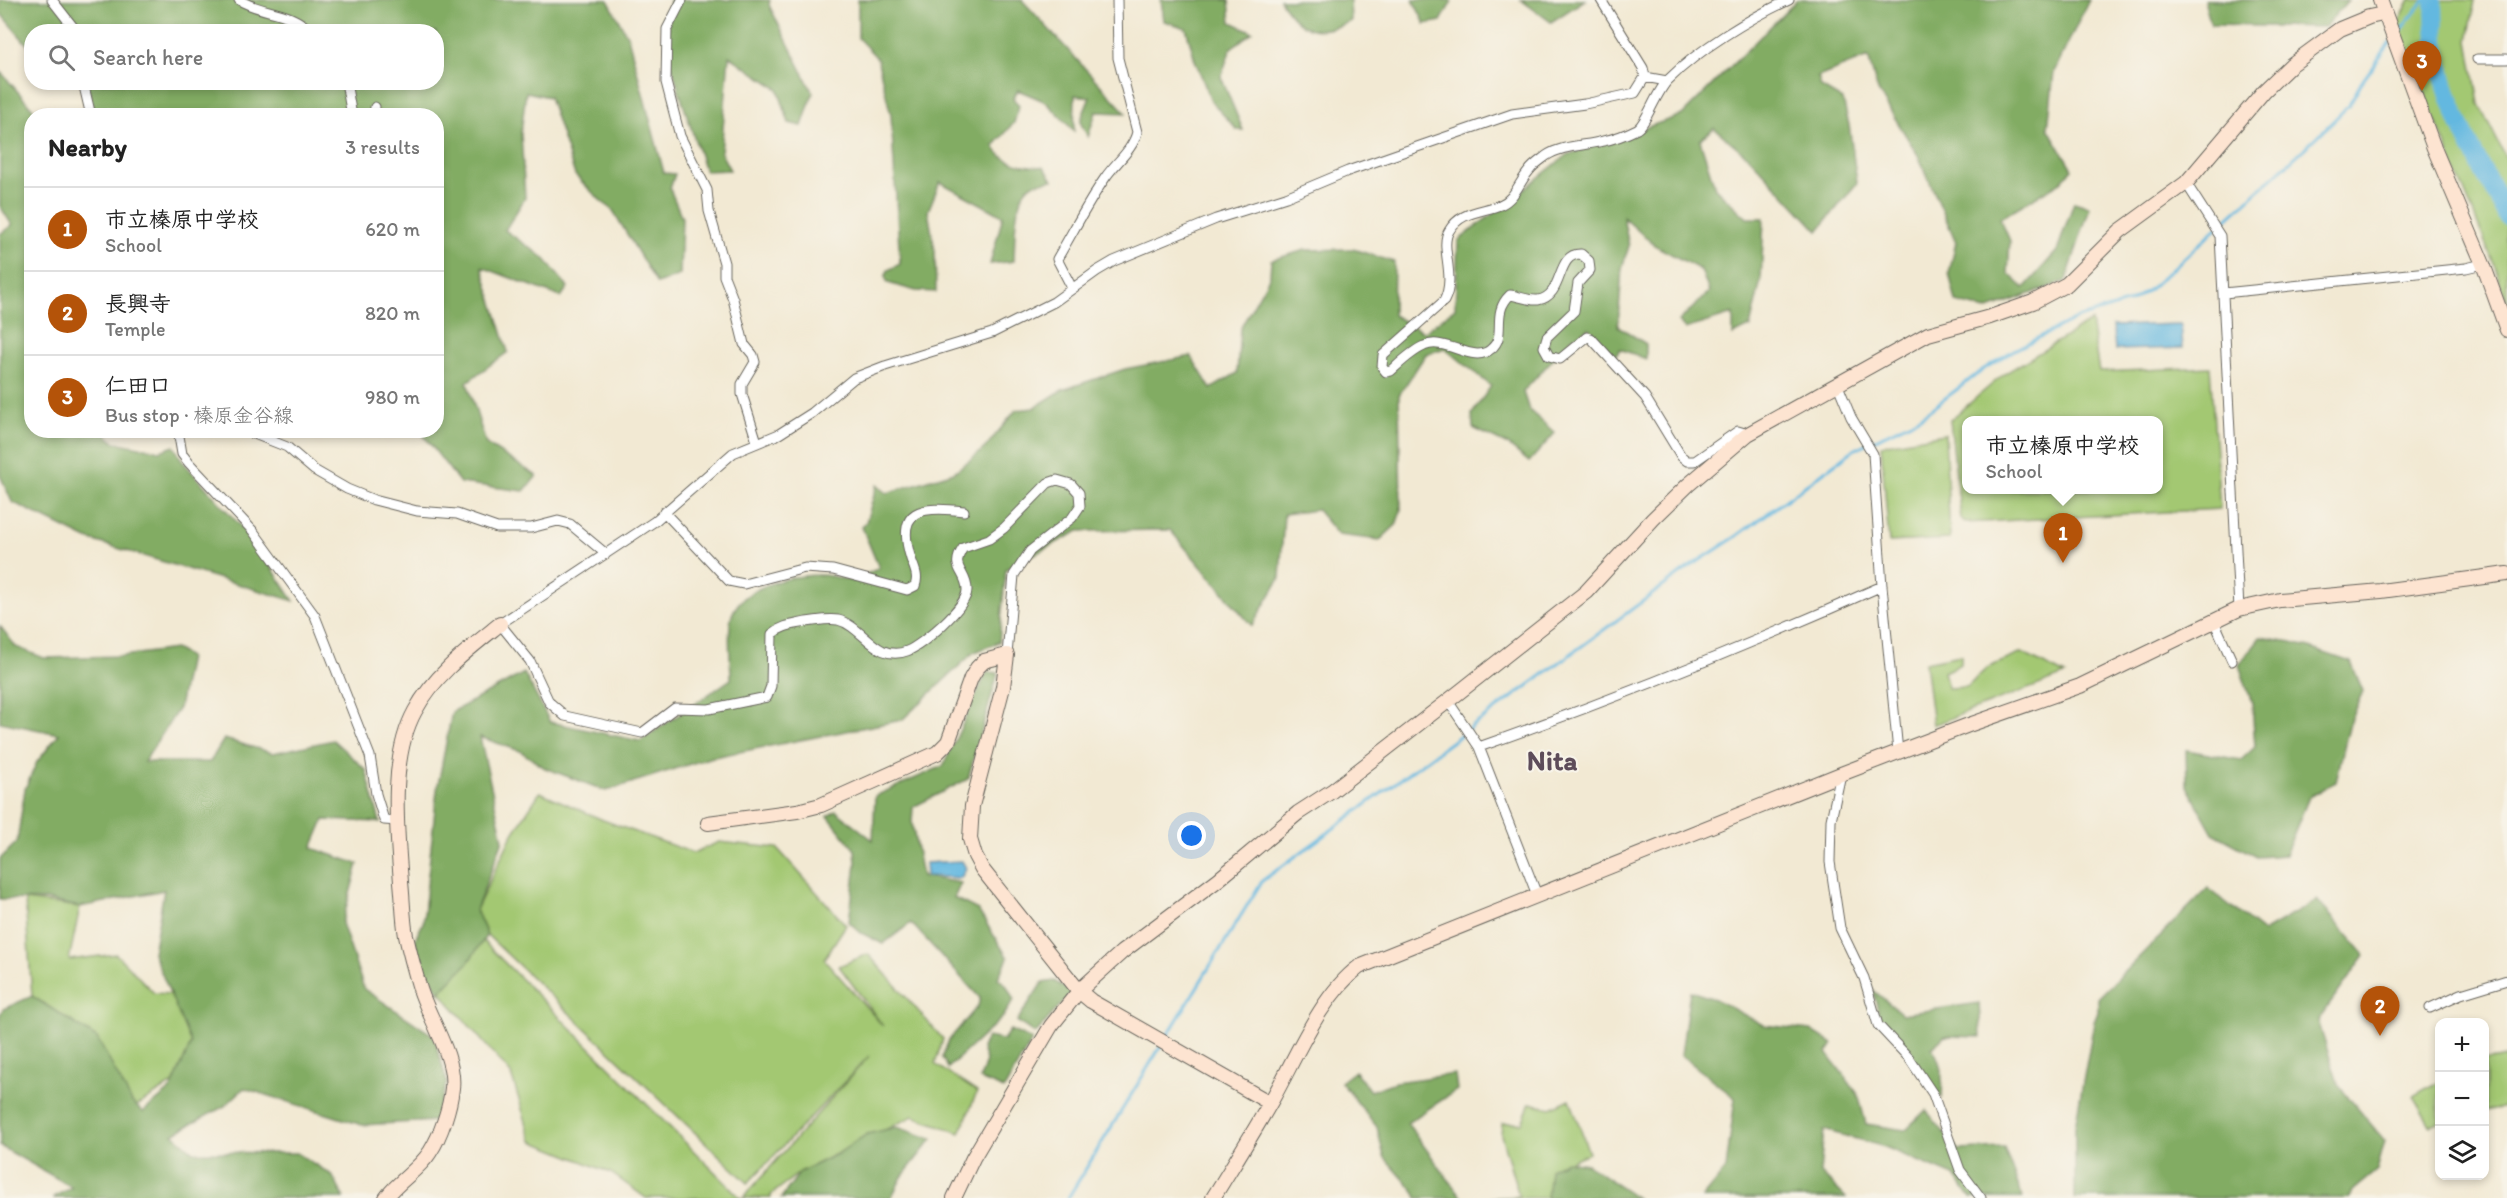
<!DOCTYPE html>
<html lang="en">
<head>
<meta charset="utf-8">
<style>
	:root { --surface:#fff; --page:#f6f6f6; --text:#222; --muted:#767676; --line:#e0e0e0; --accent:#b45309 }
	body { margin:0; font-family:Itim,"Klee One",sans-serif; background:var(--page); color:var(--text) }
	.controls { position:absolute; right:18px; bottom:18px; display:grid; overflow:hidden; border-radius:12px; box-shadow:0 3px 9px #0003 }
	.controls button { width:54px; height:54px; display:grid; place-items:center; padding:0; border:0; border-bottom:2px solid var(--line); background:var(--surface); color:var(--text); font:30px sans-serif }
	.you { position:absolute; left:1192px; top:836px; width:21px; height:21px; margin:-15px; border:4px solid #fff; border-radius:50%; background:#1a73e8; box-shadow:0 0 0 9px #1a73e833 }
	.badge { display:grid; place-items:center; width:39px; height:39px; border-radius:50%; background:var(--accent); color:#fff; font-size:20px; font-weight:700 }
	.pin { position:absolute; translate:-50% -50px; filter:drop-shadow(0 2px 3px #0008) }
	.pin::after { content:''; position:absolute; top:32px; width:21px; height:18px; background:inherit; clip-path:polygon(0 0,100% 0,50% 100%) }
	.popup { position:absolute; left:1962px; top:416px; width:201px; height:78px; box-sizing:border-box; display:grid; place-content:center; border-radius:12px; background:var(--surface); filter:drop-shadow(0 2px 4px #0005); font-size:20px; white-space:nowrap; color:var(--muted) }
	.popup b { font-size:22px; color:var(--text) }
	.popup::after { content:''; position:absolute; left:50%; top:100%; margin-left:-12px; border:12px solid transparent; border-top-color:var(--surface) }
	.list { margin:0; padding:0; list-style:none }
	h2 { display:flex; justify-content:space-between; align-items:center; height:78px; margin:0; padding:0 24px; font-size:26px }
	h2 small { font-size:20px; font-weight:400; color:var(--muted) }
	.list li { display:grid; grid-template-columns:39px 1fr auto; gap:18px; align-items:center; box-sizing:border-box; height:84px; padding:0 24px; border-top:2px solid var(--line) }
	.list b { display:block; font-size:22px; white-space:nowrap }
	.list p { margin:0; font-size:20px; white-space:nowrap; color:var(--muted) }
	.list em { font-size:20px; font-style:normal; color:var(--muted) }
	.icon { flex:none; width:33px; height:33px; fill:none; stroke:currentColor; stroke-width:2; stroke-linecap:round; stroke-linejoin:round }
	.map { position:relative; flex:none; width:2507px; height:1198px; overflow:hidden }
	.search { position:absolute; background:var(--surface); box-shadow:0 3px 9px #0003; left:24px; top:24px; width:420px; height:66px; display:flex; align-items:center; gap:15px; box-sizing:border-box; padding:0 21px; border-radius:24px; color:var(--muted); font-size:22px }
	.panel { position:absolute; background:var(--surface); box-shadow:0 3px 9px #0003; left:24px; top:108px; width:420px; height:330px; border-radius:24px }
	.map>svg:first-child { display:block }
	.green { fill:#a3c872; stroke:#607247; stroke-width:1.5; fill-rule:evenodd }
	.forest { fill:#82ac64; stroke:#4f6440; stroke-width:1.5 }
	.water { fill:#64b8e0; stroke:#406a7e; stroke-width:1.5 }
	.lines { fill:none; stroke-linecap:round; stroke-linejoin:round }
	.stream { stroke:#64b8e0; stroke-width:3 }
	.river { stroke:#64b8e0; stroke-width:18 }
	.street-casing { stroke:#67645c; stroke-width:11 }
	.secondary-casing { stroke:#67645c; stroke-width:16 }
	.street { stroke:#fff; stroke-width:9 }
	.secondary { stroke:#fde4d1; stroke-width:14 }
	.labels { text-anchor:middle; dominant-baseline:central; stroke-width:4.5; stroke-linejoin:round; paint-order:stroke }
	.quarter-label { font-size:28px; font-weight:bold; fill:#5d4c5a; stroke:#f7f3e8 }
</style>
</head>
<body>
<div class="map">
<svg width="2507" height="1198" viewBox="0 0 2507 1198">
	<rect width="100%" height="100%" fill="#f7f3e8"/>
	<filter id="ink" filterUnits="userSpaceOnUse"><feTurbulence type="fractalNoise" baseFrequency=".0167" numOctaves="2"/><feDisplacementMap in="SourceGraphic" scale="12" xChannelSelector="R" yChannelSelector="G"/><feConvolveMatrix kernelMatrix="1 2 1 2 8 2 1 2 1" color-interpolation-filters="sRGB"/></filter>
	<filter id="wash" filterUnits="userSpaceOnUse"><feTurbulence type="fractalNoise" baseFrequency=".008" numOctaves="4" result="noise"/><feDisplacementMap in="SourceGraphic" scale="24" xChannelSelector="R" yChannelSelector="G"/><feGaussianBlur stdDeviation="1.35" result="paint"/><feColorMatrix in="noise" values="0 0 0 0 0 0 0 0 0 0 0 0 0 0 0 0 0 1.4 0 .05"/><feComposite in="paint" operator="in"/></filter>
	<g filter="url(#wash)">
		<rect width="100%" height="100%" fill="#f2e9d3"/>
		<!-- green -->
		<path class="green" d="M2410,0H2475L2468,41L2479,104L2507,160V304L2495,267L2397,25Z
			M2091,321L2099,372L2210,367L2220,509L1965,523L1961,519L1950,420L2004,374ZM1967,420H2159V490H1967Z
			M1945,434L1950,539L1889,542L1881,445Z
			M2022,653L2065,675L1933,725L1925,662L1961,655V664L1944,672L1948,688L1967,687L1987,668Z
			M540,792L603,820L693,853L719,842L777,848L846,925L824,959L883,1026L839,966L868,954L943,1039L935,1064L977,1092L960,1133L913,1116L800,1172L771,1195V1198H743L869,1056L748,1183L487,935L476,910L511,837Z
			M25,900L80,907L69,960L116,954L154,993L171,994L191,1043L174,1083L135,1107L114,1078L97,1038L32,996Z
			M483,941L741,1198H646L611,1173L532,1141L511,1074L440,992Z
			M2507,1057V1104L2502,1107L2485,1111V1061Z
			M2439,1081V1122L2430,1125L2413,1096Z
			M1570,1099L1589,1153L1551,1169L1547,1198H1485L1519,1196L1501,1135L1502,1123H1522L1530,1103L1551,1108Z"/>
		<!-- forest -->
		<path class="forest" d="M0,0H608L628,37L664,173L675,174L670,189L682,218L680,275L657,284L612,209L602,202L575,175L549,97L526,92L521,133L525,198L505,230L543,257L568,287L561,297L482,267L508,352L467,382L486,444L537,476L524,491L460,483L420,431L436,430V116L94,115L87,83L436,82V32H32L31,49L0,13Z
			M670,0H770L769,5L813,93L802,126L789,123L778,89L729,56L721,153L730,170L705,171L679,91L667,49Z
			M858,0H1022L1126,113L1096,112L1088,137L1080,122L1090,97L1075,95L1074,131L1046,102L1018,90L1013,98L1019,106L1014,123L994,146C1002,164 1026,166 1044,167L1053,180C1046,181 1035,182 1030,186C1013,199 1015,241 1014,261L990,264L1003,216L940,182L928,211L935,251L936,292L916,291L888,283L885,277L888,270L900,264L891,115L877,58L858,38Z
			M1161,0H1229L1231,22L1253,32L1231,48L1221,77L1243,130H1237L1211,101L1195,60L1186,28L1164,21Z
			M1280,0H1350L1351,21C1316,37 1300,32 1280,0Z
			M1413,0H1452V1L1441,21L1425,24Z
			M1521,0H1585L1551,22Z
			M1797,0H2089L2054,72L2048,128L2072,169L2061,182L2000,218L2010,241L2008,273L2024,288L2057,251L2074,202L2090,207L2066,281L1986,310L1956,302L1949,273L1956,242L1918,155L1878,91L1868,57L1818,77L1821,87L1843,100L1849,125L1857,183L1818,231L1751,159L1714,128L1700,140L1715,188L1747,218H1764L1761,280L1750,327L1733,335V314L1685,329L1679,321L1709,292L1701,270L1654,245L1623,217L1629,246L1622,268L1618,326L1646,344V359L1620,349L1614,357L1589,328L1572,338L1523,392L1529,410L1555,433L1529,462L1508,445L1473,428L1472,414L1491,386L1445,348L1426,354L1399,395L1401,511L1396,525L1380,540L1338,535L1317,510L1284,514L1280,578L1252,626L1170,530L1079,531L1006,569L999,642L973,653L902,720L709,758L606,791L545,768L520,751L480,737L503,840L476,910L487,935L467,964L439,992L419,960L415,939L423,923L437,790L452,712L524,673L550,722L640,741L731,679C731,660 727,637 731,619C737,588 789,576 816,575C829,574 840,578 852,581L879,568L862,527L866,522L877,485L887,493L954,472L984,449L1016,410L1034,408L1062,390L1125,369L1191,356L1211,389L1237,373L1240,329L1270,276L1271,260L1305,250L1353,249L1394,262L1393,315L1424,332L1455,308L1458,241L1567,155L1682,115Z
			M2204,0H2348L2325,27L2211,25Z
			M0,71L38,115L32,116V430L103,431L114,442L160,451L174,446L183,462L254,541L294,601L87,539L12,502L0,475V234L12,225L0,206Z
			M0,626L16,647L44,658L123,656L175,649L189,657L179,708L144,762H210L224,739L273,753L333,740L366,770L380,822L324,820L312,848L358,864L342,923L364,989L434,1036L447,1082L435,1121L362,1125L244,1088L225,1106L173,1134L194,1152L297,1153L332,1175L344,1198H52L72,1187L0,1146V1015L3,1009L32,996L97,1038L132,1102L143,1112L171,1089L191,1043L153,953L164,890L80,907L46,900L0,899V859L17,842L25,789L37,762L59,734L0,722Z
			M2260,637L2292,642L2351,662L2363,691L2351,718L2336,781L2309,797L2285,855L2257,857L2213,833L2187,786L2186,750L2241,760L2255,747L2252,703L2239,665Z
			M987,672L998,673L968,779L913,807L912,823L922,876L961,883L954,898L978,910L1008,958L998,978L1006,985L1014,1000L1003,1017L948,1068L942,1057L949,1040L978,1006L980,998L911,923L883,944L861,933L849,922L856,864L855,850L828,816L836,811L873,840L875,796L943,766Z
			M2208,888L2263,932L2317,900L2365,955L2318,1021L2339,1086L2385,1141L2377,1170L2352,1191L2349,1198H2075V1126L2094,1022L2098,1012V998Z
			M1054,981L1072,992L1035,1034L1017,1021L1042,983Z
			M1873,990L1902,1014L1979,1003L1981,1037L1945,1036L1932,1048C1942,1061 1943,1082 1942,1098L1879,1015Z
			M1690,991L1715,999L1763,1025L1811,1030L1833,1044L1827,1053L1858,1094L1866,1124L1905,1130L1926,1110L1958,1150L2004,1148L2023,1198H1971L1956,1177L1885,1147L1824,1130L1820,1172L1846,1198H1702L1726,1169L1735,1098L1681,1055Z
			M1010,1030L1032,1040L1004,1089L980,1079L986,1061L982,1048L987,1037L1003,1040Z
			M1355,1071L1370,1091L1395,1082L1455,1074L1457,1090L1407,1123L1462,1198H1417L1414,1191L1384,1157L1377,1127L1341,1082Z
			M897,1127L932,1139L902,1177L891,1198H781L800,1172L837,1154L867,1134Z
			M1566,1161L1587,1164L1637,1198H1547L1550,1169Z"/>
		<!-- water -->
		<path class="water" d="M2181,324L2183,348L2115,350L2113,326Z
			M962,861L966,868L961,878L926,876L925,863Z"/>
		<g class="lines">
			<!-- stream -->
			<path class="stream" d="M2398,33L2425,0
				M1166,1038L1262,881L1688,568L1737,536L1855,449L1919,418L1984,369L2014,350L2078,318L2130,302L2151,288L2317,137L2349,105L2361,83L2390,43
				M1068,1198L1161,1046"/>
			<!-- river -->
			<path class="river" d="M2434,0C2433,63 2450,108 2479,163C2488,181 2499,198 2507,217"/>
		</g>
	</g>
	<g filter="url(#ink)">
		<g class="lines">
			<defs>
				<path id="street" d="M52,0L77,32
					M239,0C262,14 291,10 311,32
					M682,0L667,29L666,82L680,136L707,190L709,211L724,263V276L733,299L744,344L753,355L755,362L742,384V394L757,442
					M2477,59H2507
					M1645,77L1667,81
					M83,82L91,116
					M346,82L352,116
					M374,116L375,107
					M2186,183L2220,236L2239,609
					M1072,288L1057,259C1073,232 1087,204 1105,178C1115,163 1133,150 1137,132L1118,58L1117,0
					M2224,293L2466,268L2483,264
					M1837,383L1851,417L1873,454L1882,586L1898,752
					M178,430L182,454L189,463L253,531L315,616L370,756L376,794L384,820L398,821
					M244,430L287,447L314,470L347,489L374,500L417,511L457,514L497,528H531L558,521L570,524L606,554
					M1748,434L1738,431L1695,461H1687L1681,456L1645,397L1591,338L1587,337L1560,359L1549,356L1544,347L1547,337L1574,311L1578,283L1590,270L1589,261L1581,254C1555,253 1565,296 1538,300C1529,301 1519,296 1510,295C1490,314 1508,335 1491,349C1473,365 1446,336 1424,346C1412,351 1401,362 1391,371L1386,372L1382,367L1383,355L1444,301C1457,276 1439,247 1449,231C1460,211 1482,212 1500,205C1515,199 1519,182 1529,171C1533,165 1541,160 1546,156C1562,145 1585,146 1603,141C1614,139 1627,134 1637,129C1646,124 1656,92 1668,80C1699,49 1750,18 1789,0
					M664,512L729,581L744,584L805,568L833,570L907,590L915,586C919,576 914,568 911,559C895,508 921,506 964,511
					M2214,621L2232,661
					M1007,655L1014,575L1030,551L1072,518L1080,506L1079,493L1071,484L1057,480L1048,483L1004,528L989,539L963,548C949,569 967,571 967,590C967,607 922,645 907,651C876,663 863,626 838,620C828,618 817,621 806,622C793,625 783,625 772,634L771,686L767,697L709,709L675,708L642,733L565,716L549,702L530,661L500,624L655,521L733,453L779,434L812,413L854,378L885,366L992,333L1054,302L1097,271L1114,261L1216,219L1286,197L1348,171L1512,114L1585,104L1635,93L1645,77L1643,68L1601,0
					M1448,701L1479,747L1537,895
					M1479,747C1615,699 1750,645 1882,586
					M1841,774L1831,820L1830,862L1840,928L1864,978L1878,1025L1909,1058L1933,1094L1960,1170L1981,1198
					M2430,1008L2461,994L2507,980"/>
				<path id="secondary" d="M2380,0L2434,148L2483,264L2507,330
					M708,823L797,811L821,805L937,753L948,742L971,678L977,668L984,661L1007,655L1003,687L972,806L970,839L975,856L982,869L1079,991L1091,1001L1270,1103
					M386,1198C398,1181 419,1170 430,1152C441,1135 450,1108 452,1088C456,1058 429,1018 420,989C415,972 410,954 406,936C403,919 403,900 401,882C397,830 389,758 415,711C434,675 469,649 500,624
					M954,1198L973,1158L1051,1026L1079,991L1122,952L1219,879L1298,813L1332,791L1448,701L1586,592L1653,519L1688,485L1748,434L1928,334L1990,317L2033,302L2067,284L2120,231L2186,183L2264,91L2291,65L2340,29L2369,17L2383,14
					M1213,1198C1233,1165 1254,1132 1273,1098C1296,1057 1321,995 1359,967L1841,774L1966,726L2080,686L2239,609L2280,600L2381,591L2507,574"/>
			</defs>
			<!-- street casing -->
			<use href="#street" class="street-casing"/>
			<!-- secondary casing -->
			<use href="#secondary" class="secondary-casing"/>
			<!-- street -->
			<use href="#street" class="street"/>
			<!-- secondary -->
			<use href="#secondary" class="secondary"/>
		</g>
	</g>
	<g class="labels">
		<!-- quarter labels -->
		<g class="quarter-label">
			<text x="1552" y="760">Nita</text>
		</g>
	</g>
</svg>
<div class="controls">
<button>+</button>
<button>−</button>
<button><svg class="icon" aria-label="layers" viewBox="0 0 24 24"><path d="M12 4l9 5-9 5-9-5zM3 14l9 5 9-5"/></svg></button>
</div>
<div class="you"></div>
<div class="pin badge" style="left:2063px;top:563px">1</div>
<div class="popup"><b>市立榛原中学校</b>School</div>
<div class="pin badge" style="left:2380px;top:1036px">2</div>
<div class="pin badge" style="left:2422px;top:91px">3</div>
<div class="search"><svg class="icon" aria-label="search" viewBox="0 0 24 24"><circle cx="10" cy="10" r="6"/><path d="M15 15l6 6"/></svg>Search here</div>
<section class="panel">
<h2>Nearby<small>3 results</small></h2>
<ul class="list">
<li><span class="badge">1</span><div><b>市立榛原中学校</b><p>School</p></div><em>620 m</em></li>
<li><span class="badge">2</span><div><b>長興寺</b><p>Temple</p></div><em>820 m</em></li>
<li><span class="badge">3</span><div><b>仁田口</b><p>Bus stop · 榛原金谷線</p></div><em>980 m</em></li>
</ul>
</section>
</div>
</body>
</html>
